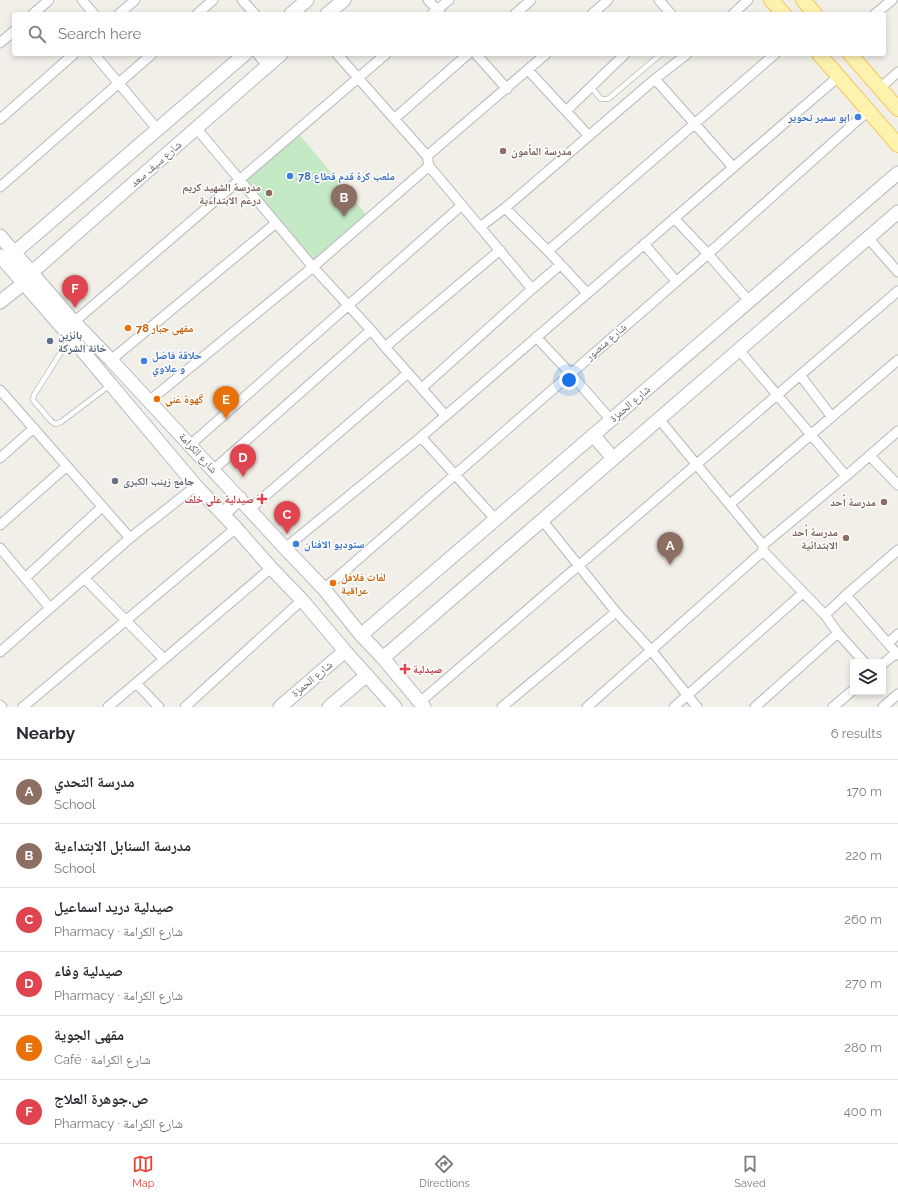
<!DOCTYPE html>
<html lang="en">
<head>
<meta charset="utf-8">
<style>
	:root { --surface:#fff; --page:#f7f7f7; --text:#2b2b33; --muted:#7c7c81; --line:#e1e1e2; --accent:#ea4335 }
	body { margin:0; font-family:Raleway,"Noto Naskh Arabic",sans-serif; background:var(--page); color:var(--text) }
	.controls { position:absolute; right:12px; bottom:12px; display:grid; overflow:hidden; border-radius:4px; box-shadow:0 2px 6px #0003 }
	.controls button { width:36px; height:36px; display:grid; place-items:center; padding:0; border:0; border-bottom:1px solid var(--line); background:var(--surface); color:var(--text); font:20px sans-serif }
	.you { position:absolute; left:569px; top:380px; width:14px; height:14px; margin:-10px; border:3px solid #fff; border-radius:50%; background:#1a73e8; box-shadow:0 0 0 6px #1a73e833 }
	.badge { display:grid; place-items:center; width:26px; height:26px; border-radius:50%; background:var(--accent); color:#fff; font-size:13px; font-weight:700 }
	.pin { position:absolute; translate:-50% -33px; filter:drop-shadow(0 1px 2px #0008) }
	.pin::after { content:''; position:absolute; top:21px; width:14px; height:12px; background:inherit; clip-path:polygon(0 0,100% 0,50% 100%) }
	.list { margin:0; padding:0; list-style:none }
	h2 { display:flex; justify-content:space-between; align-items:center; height:52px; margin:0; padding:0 16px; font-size:17px }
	h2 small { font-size:13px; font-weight:400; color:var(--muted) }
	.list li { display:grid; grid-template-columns:26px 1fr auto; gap:12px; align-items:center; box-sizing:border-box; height:64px; padding:0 16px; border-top:1px solid var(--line) }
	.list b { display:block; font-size:15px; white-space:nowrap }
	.list p { margin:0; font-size:13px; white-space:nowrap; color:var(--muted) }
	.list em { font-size:13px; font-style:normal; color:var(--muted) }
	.icon { flex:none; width:22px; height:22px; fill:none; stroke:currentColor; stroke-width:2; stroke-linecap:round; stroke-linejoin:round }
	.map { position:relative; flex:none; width:898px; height:707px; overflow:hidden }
	.search { position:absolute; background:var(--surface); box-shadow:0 2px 6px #0003; left:12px; right:12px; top:12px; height:44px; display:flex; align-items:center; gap:10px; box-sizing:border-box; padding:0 14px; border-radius:4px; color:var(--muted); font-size:15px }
	.sheet { height:436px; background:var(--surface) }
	nav { display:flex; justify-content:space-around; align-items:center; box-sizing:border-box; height:56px; border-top:1px solid var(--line); background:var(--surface); font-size:11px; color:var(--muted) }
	nav a { display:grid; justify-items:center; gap:2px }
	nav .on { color:var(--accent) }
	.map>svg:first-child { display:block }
	.green { fill:#c5e8c5 }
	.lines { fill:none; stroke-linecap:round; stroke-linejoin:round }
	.lane-casing { stroke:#b5b8bc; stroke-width:6 }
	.street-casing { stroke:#b5b8bc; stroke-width:11 }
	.secondary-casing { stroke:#b6babf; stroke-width:15 }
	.primary-casing { stroke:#f2c960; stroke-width:16 }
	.lane { stroke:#fff; stroke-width:4.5 }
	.street { stroke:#fff; stroke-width:9 }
	.secondary { stroke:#fff; stroke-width:13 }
	.primary { stroke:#fff2af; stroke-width:14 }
	.shop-dot { fill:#3f7fe0; stroke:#fff; stroke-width:1.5 }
	.education-dot { fill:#8d6e63; stroke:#fff; stroke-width:1.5 }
	.food-dot { fill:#e8710a; stroke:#fff; stroke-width:1.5 }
	.service-dot { fill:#5c6f8a; stroke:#fff; stroke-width:1.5 }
	.worship-dot { fill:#6b7280; stroke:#fff; stroke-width:1.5 }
	.health-dot { fill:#e0444e; stroke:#fff; stroke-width:1.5 }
	.labels { text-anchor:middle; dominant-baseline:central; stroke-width:3; stroke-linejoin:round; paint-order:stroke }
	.shop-label { font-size:11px; font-weight:bold; fill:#366cbe; stroke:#fff; text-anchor:start }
	.education-label { font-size:11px; font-weight:bold; fill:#785e54; stroke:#fff; text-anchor:end }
	.street-label { font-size:11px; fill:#5f6368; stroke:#fff }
	.food-label { font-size:11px; font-weight:bold; fill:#c56008; stroke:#fff; text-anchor:start }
	.service-label { font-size:11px; font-weight:bold; fill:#4e5e75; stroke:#fff; text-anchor:start }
	.worship-label { font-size:11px; font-weight:bold; fill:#5b616d; stroke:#fff; text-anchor:start }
	.health-label { font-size:11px; font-weight:bold; fill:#be3a42; stroke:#fff; text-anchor:end }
</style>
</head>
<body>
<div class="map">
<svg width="898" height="707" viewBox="0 0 898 707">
	<rect width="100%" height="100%" fill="#f1efe8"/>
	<!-- green -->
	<path class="green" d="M298,133L369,218L313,267L240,179Z"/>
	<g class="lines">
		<defs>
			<path id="lane" d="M591,87L601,99H608L661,54
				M70,338L34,395L33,400L51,421L55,424L61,422L110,385"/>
			<path id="street" d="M82,0L94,14
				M242,0L255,14
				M428,0L441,14
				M659,0L671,14
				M33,14L49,0
				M119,14L135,0
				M197,14L213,0
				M432,14L449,0
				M515,14L531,0
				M592,14L608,0
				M733,14L748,0
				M875,14L892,0
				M0,43L14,31
				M94,54L158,130
				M337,54L427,156L429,166L532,289
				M476,54L507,89
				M528,70L589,136
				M655,79L733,167
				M880,88L898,72
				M566,111L625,54
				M0,119L74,54
				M394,119L468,54
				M197,129L313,267L371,330L385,347L408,373L445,415
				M427,156L546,54
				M0,187L152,54
				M505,208L548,251L587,293
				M674,218L708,254L749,301
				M480,227L505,208L655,79L687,54
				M868,238L898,272
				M644,244L676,281
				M548,251L775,54
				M74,322L386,54
				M536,337L570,373L611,420
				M385,347L500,250
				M739,350L846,476
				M111,360L276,223
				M800,375L832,417
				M422,388L532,289L560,265
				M0,390L130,538
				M149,401L313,267L429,166
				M659,419L763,545V551L825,615L838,633L864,662
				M421,437L496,520
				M190,445L462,205
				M870,456L898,485
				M0,458L34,428
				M213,470L371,330
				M730,504L898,360
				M250,509L408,373
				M542,520L616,612L651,650L697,707
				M0,525L67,466
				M763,545L846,476L898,431
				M0,548L50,608
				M285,548L421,437L838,77
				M25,578L102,507
				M84,578L164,659
				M324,589L708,254L868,111
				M846,595L898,655
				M825,615L846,595L898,550
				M888,643L898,634
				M0,652L130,538L196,486
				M883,664L896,653
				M136,683L159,707
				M420,702L898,291
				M0,705L2,707
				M23,707L236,528
				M108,707L271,568
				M185,707L302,600
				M502,707L616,612
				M587,707L763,551
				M674,707L803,593
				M755,707L838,633
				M833,707L853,690
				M883,707L898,694"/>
			<path id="secondary" d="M291,14L307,0
				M327,14L344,0
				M260,54L269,65
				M0,236L74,322L111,360L285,548L324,589L361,635L383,658L424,707
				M14,253L245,54
				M0,256L81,349L196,486L236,528L271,568L302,600L345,651L395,707
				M31,273L281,54
				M0,302L24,283
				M593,435L613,458
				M223,514L240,498
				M361,635L898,173
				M383,658L898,212
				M280,707L345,651
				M329,707L367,675"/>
			<path id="primary" d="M771,0L784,14
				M803,0L815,14
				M819,54L898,145
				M850,54L898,109"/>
		</defs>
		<!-- lane casing -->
		<use href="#lane" class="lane-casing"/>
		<!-- street casing -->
		<use href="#street" class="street-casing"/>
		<!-- secondary casing -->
		<use href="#secondary" class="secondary-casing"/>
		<!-- primary casing -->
		<use href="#primary" class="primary-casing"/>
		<!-- lane -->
		<use href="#lane" class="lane"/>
		<!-- street -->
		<use href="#street" class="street"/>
		<!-- secondary -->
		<use href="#secondary" class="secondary"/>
		<!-- primary -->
		<use href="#primary" class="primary"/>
	</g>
	<!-- markers -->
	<g class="shop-dot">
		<circle cx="858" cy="117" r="4"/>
		<circle cx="290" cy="176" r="4"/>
		<circle cx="144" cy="361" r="4"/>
		<circle cx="296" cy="544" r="4"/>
	</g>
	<g class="education-dot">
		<circle cx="503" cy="151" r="4"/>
		<circle cx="269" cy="193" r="4"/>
		<circle cx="884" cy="502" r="4"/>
		<circle cx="846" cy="538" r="4"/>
	</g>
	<g class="food-dot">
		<circle cx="128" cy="328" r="4"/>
		<circle cx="157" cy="399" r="4"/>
		<circle cx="333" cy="583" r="4"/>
	</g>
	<circle class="service-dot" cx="50" cy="341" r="4"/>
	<circle class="worship-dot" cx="115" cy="481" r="4"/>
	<g class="health-dot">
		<path d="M260 493h4v4h4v4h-4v4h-4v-4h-4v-4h4z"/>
		<path d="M403 663h4v4h4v4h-4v4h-4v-4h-4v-4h4z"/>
	</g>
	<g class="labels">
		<!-- shop labels -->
		<g class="shop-label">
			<text x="850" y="117" text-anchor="end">ابو سمير تحوير</text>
			<text x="298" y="176">ملعب كرة قدم قطاع 78</text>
			<text x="152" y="355">حلاقة فاضل<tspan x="152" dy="13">و علاوي</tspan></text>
			<text x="304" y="544">ستوديو الافنان</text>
		</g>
		<!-- education labels -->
		<g class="education-label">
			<text x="511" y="151" text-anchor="start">مدرسة المأمون</text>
			<text x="261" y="187">مدرسة الشهيد كريم<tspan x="261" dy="13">درعم الابتداءية</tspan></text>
			<text x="876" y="502">مدرسة أحد</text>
			<text x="838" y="532">مدرسة أحد<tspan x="838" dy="13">الابتدائية</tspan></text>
		</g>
		<!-- street labels -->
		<g class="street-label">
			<text transform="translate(156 164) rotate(-41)">شارع سيف سعد</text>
			<text transform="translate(606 342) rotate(-41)">شارع منصور</text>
			<text transform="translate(630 404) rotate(-41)">شارع الحمزة</text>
			<text transform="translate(198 453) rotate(47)">شارع الكرامة</text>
			<text transform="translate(312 679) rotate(-40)">شارع الحمزة</text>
		</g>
		<!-- food labels -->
		<g class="food-label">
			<text x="136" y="328">مقهى جبار 78</text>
			<text x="165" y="399">گهوة غني</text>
			<text x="341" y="577">لفات فلافل<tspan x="341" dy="13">عراقية</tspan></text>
		</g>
		<!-- service labels -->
		<g class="service-label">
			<text x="58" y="335">بانزين<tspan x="58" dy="13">خانة الشركة</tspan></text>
		</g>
		<!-- worship labels -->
		<g class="worship-label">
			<text x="123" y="481">جامع زينب الكبرى</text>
		</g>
		<!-- health labels -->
		<g class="health-label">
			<text x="254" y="499">صيدلية علي خلف</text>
			<text x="413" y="669" text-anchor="start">صيدلية</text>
		</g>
	</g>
</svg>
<div class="controls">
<button><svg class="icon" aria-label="layers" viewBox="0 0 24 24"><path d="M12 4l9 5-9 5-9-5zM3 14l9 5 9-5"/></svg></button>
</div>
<div class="you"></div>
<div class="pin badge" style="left:670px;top:565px;background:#8d6e63">A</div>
<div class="pin badge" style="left:344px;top:217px;background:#8d6e63">B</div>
<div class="pin badge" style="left:287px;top:534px;background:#e0444e">C</div>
<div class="pin badge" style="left:243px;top:477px;background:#e0444e">D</div>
<div class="pin badge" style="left:226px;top:419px;background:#e8710a">E</div>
<div class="pin badge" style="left:75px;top:308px;background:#e0444e">F</div>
<div class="search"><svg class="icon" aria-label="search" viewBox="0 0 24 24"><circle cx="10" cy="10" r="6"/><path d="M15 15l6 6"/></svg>Search here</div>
</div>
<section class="sheet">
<h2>Nearby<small>6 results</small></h2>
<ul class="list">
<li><span class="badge" style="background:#8d6e63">A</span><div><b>مدرسة التحدي</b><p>School</p></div><em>170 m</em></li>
<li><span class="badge" style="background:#8d6e63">B</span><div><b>مدرسة السنابل الابتداءية</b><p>School</p></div><em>220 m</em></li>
<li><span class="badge" style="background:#e0444e">C</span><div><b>صيدلية دريد اسماعيل</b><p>Pharmacy · شارع الكرامة</p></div><em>260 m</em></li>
<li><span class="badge" style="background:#e0444e">D</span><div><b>صيدلية وفاء</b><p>Pharmacy · شارع الكرامة</p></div><em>270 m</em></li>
<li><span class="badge" style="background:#e8710a">E</span><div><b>مقهى الجوية</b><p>Café · شارع الكرامة</p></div><em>280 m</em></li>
<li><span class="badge" style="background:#e0444e">F</span><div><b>ص.جوهرة العلاج</b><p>Pharmacy · شارع الكرامة</p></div><em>400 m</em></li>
</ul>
</section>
<nav>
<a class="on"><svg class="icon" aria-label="map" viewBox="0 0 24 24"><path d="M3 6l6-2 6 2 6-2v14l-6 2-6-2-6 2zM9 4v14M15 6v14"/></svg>Map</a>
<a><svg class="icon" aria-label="directions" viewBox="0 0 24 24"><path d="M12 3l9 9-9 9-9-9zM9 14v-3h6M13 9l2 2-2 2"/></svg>Directions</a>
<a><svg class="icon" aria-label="saved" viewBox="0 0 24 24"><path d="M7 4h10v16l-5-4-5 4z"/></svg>Saved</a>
</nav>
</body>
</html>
